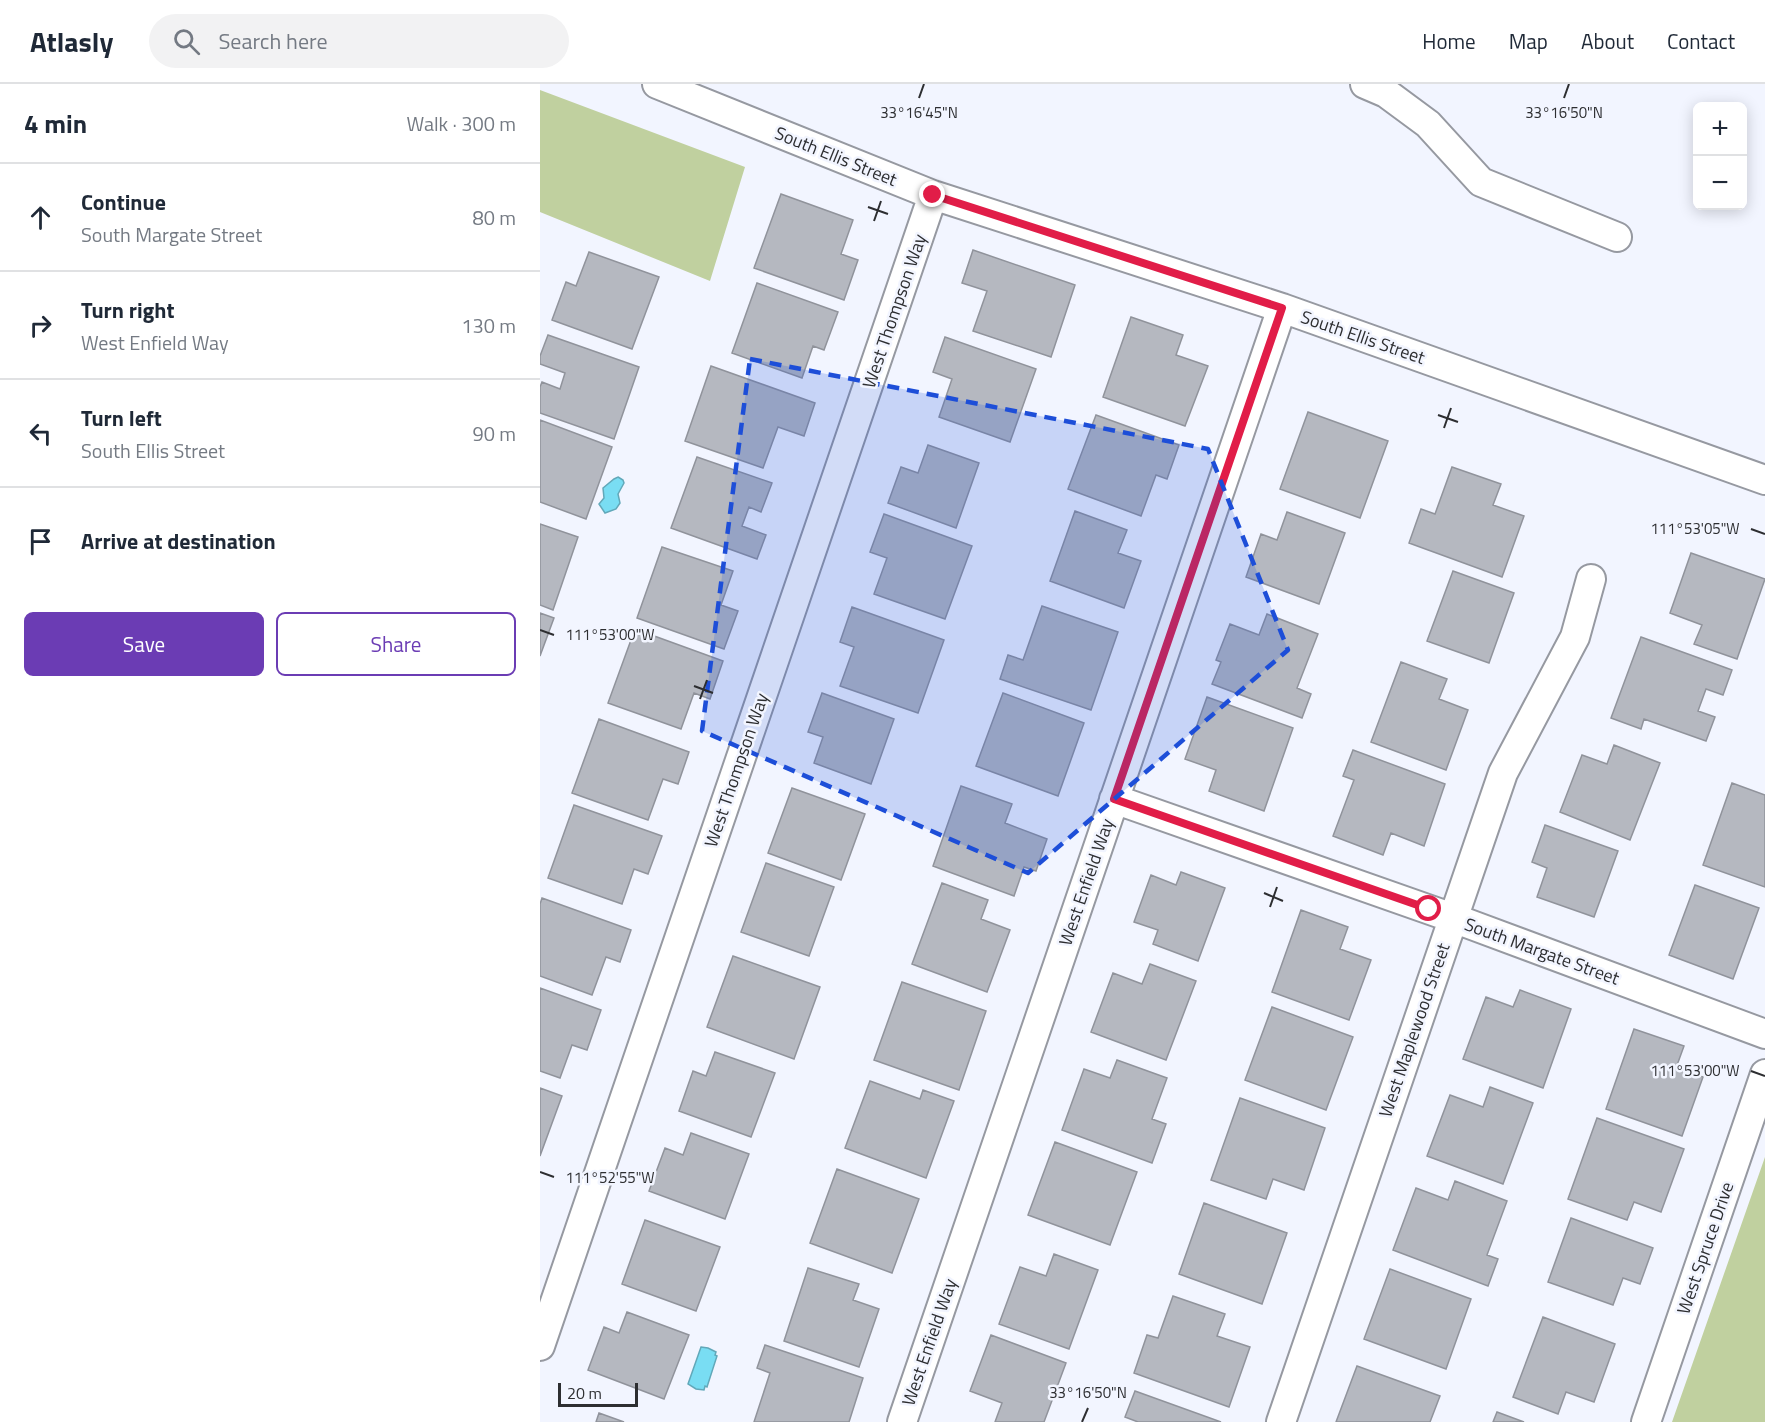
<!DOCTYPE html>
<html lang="en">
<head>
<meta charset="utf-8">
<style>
	:root { --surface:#fff; --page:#f2f2f3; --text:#1f2937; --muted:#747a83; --line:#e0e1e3; --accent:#6b3cb4 }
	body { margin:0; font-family:"Titillium Web",sans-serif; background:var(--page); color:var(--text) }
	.controls { position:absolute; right:18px; top:18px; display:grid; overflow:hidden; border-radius:9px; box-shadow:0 3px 15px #0003 }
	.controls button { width:54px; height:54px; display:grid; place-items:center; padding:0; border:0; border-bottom:2px solid var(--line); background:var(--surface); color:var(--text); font:30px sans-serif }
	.scale { position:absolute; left:18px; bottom:15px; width:80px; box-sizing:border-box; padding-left:6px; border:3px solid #2d2e31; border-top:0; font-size:16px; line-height:21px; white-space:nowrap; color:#2d2e31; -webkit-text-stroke:4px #f2f5ff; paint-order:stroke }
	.stop { position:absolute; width:18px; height:18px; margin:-14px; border:4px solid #e11d48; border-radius:50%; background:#fff }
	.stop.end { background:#e11d48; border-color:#fff; box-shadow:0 2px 6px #0008 }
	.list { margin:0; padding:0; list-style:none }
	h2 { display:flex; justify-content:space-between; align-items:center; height:78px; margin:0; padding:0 24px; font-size:26px }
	h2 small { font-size:20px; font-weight:400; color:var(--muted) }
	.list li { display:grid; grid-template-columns:39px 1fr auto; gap:18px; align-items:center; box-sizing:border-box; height:108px; padding:0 24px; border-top:2px solid var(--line) }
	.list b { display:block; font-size:22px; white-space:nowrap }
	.list p { margin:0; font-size:20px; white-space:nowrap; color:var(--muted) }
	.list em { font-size:20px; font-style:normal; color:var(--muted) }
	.actions { display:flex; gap:12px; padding:18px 24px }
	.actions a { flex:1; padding:14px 0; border:2px solid var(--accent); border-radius:9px; text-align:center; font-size:21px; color:var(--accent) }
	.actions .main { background:var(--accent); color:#fff }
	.icon { flex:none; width:33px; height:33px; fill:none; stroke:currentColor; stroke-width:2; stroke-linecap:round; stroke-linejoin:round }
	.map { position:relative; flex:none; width:1225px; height:1338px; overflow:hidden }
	header { display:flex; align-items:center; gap:36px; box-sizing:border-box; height:84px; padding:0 30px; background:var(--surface); border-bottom:2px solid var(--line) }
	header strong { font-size:28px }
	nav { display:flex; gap:33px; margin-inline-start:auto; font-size:21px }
	.search { width:420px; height:54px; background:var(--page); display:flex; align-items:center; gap:15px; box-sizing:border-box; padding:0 21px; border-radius:33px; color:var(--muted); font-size:22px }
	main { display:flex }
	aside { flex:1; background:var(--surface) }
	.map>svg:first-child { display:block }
	.green { fill:#c0d09f }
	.water { fill:#79ddf3; stroke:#62a8b9; stroke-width:1.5 }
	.building { fill:#b5b8c0; stroke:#90939b; stroke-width:1.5 }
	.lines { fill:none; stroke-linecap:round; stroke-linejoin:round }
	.minor-casing { stroke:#9699a1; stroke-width:32 }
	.minor { stroke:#fff; stroke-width:28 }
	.route { stroke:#e11d48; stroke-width:8 }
	.marked { fill:#1d4ed8; fill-opacity:0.2; stroke:#1d4ed8; stroke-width:4.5; stroke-dasharray:12 8; stroke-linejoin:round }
	.ticks { fill:none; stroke:#2d2e31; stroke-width:2 }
	.labels { text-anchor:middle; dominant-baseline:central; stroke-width:5; stroke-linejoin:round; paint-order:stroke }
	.street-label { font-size:18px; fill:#2d2e31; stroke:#f2f5ff }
	.ticks-label { font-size:15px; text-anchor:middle; fill:#2d2e31; stroke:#f2f5ff; stroke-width:5; stroke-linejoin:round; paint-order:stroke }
</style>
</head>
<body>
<header>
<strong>Atlasly</strong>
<div class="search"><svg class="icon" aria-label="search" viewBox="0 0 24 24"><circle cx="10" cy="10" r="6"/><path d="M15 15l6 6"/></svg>Search here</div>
<nav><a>Home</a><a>Map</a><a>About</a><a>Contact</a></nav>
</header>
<main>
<aside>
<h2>4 min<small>Walk · 300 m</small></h2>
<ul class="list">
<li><svg class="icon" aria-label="ahead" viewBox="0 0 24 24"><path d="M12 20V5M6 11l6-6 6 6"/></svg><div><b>Continue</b><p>South Margate Street</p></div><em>80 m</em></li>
<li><svg class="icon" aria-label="right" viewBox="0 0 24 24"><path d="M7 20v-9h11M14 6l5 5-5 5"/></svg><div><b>Turn right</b><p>West Enfield Way</p></div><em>130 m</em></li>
<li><svg class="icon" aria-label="left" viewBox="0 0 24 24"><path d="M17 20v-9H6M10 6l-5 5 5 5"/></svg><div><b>Turn left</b><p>South Ellis Street</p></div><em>90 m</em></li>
<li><svg class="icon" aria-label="arrive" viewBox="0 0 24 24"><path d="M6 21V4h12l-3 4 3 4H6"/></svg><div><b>Arrive at destination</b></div></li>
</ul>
<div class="actions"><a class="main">Save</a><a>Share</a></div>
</aside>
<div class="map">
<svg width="1225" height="1338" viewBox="0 0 1225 1338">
	<rect width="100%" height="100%" fill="#f2f5ff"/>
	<!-- green -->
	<path class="green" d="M0,6L205,83L170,197L0,128Z
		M1225,1073V1338H1132Z"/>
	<!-- water -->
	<path class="water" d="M78,393L83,396L84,399L78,410L80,419L76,425L65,429L59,420L64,414L63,404L74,395Z
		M161,1263L168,1264L176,1268L175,1271L177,1272L167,1303L165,1302L164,1306L156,1305L148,1300Z"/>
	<!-- building -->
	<path class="building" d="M241,110L313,136L301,170L318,176L304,216L214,184Z
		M433,166L535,201L511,273L433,247L447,207L422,199Z
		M49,168L119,193L92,265L12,236L26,198L36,202Z
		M217,199L298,228L284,266L273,262L262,294L192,269Z
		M591,233L643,251L636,271L668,282L645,342L563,313Z
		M8,251L99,283L74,355L0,329V303L2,298L20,305L25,289L0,280V272Z
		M405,253L496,285L470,358L399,333L412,295L393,288Z
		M171,282L275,319L264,352L238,343L223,384L145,357Z
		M768,328L848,357L820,434L740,405Z
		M556,331L639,361L627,395L616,391L601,432L528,405Z
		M0,336L72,363L46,435L0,418Z
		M388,361L439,379L416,444L348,419L361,383L378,389Z
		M157,373L232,399L221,428L209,423L202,442L226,451L217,475L131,444Z
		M912,383L961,400L953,421L984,432L962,493L869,459L881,425L895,430Z
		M535,427L587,446L578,469L601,477L584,524L510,497Z
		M747,428L805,449L779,520L706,493L721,450L737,456Z
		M344,430L432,462L405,535L334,510L347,474L330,468Z
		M0,440L38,453L13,526L0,521Z
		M122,463L193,487L181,521L198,527L184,565L97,534Z
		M1151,469L1225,495L1197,575L1154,560L1162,541L1130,529Z
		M913,487L974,509L949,579L887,557Z
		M502,522L578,548L551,626L460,595L468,571L483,576Z
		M312,523L404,556L378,629L300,602L314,563L300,558Z
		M0,529L14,534L0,572Z
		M727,530L778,550L757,604L771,610L762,634L672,600L681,578L676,576L690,540L719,551Z
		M95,545L183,577L170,615L154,609L141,645L68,619Z
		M1101,553L1192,586L1183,611L1166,605L1158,627L1175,633L1166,657L1104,635L1101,645L1071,634Z
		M861,578L907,595L899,615L928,626L906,686L831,658Z
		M282,609L354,635L331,700L274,679L283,653L268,648Z
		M463,609L544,639L518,712L436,682Z
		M667,613L753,644L724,727L669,707L676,686L645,675Z
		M59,635L149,668L138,700L123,695L108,736L32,709Z
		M1074,661L1120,679L1090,756L1020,728L1042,671L1067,680Z
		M813,666L905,700L884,762L851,749L843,771L793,752L814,696L803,692Z
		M1192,699L1225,711V803L1163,781Z
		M421,702L472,720L465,739L507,755L496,787L484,783L474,812L393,782Z
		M252,704L325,730L301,796L228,769Z
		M34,721L122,752L108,790L94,785L82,820L8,794Z
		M1005,741L1078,767L1054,833L997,813L1007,784L992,778Z
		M226,779L294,803L269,872L201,848Z
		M641,788L685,804L658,877L613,860L618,846L594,838L611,791L636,801Z
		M402,799L448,816L441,835L470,846L447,908L372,880Z
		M1155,801L1219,824L1193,895L1129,871Z
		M2,814L91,846L80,878L66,873L52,911L0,892V820Z
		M761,826L808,843L800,865L831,876L809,936L732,908Z
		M193,872L280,903L254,975L167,943Z
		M610,880L656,897L626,976L551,948L573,889L602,900Z
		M362,898L446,927L419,1006L334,976Z
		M0,904L61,926L47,966L32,961L20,994L0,987Z
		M980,906L1031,925L1003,1004L923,975L946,913L973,923Z
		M732,923L813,953L786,1026L705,996Z
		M1094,945L1144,962L1136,984L1163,993L1142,1052L1066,1025Z
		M175,968L235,989L211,1053L139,1027L153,987L166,992Z
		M577,976L627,994L612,1035L626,1040L612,1079L522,1046L544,985L570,994Z
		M330,997L380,1015L383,1006L414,1017L386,1094L305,1064Z
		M950,1003L993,1019L963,1100L887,1072L910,1011L943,1023Z
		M0,1004L22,1012L0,1072Z
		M700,1014L785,1044L764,1106L733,1095L726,1115L671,1096Z
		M1057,1034L1144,1065L1121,1128L1094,1118L1087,1136L1028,1115Z
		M151,1049L209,1070L185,1135L109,1107L125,1064L143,1071Z
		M515,1058L597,1088L570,1161L488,1131Z
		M297,1085L379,1115L352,1189L270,1159Z
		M915,1097L967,1117L947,1171L958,1175L948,1202L853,1166L876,1104L908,1116Z
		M664,1119L747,1149L722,1220L639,1190Z
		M1031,1134L1113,1164L1100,1200L1083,1194L1073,1221L1008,1198Z
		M105,1136L180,1163L156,1227L82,1200Z
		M514,1170L558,1186L529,1265L459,1240L480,1183L506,1192Z
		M268,1184L319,1200L313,1216L339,1225L319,1283L244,1257Z
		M850,1185L931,1215L906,1285L824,1255Z
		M633,1212L685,1230L677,1252L710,1263L689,1323L594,1289L607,1251L618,1254Z
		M87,1228L149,1251L124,1315L48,1286L64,1243L79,1249Z
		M1003,1233L1075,1260L1054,1318L1026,1308L1018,1330L973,1313Z
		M451,1251L526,1279L504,1338H455L462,1319L430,1307Z
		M225,1261L323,1294L309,1338H214L230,1289L217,1284Z
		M817,1282L900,1312L890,1338H796Z
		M595,1307L681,1338H598L585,1333Z
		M957,1328L984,1338H953Z
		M59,1329L84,1338H56Z"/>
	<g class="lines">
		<defs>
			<path id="minor" d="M117,0L393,111L742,224L1225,396
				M825,0L846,9L888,40L941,98L1077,153
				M574,715L913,834L1225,950
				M0,1262L393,111
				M362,1338L742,224
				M741,1338L963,689L1035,553L1051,495
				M1106,1338L1225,990"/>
		</defs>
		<!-- minor casing -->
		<use href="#minor" class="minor-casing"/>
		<!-- minor -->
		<use href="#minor" class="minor"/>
	</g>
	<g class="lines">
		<!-- route -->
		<path class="route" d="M393,111L742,224L574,715L889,825"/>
	</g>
	<!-- marked area -->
	<path class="marked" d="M210,275L668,365L748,566L488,789L162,647Z"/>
	<!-- ticks -->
	<path class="ticks" d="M379,14L384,0M1024,14L1029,0M328,123L348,130M334,137L341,117M898,331L918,338M904,344L911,324M1211,445L1225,450M0,546L14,551M154,602L173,609M160,615L167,596M724,809L743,817M730,823L737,803M1211,987L1225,992M0,1088L14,1093M542,1338L548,1324"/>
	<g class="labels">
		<!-- street labels -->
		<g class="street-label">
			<text transform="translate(296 72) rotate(22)">South Ellis Street</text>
			<text transform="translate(354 227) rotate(-71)">West Thompson Way</text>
			<text transform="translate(823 253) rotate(19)">South Ellis Street</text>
			<text transform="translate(196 686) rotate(-71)">West Thompson Way</text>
			<text transform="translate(546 798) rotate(-71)">West Enfield Way</text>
			<text transform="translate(1002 867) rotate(20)">South Margate Street</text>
			<text transform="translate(874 946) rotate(-71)">West Maplewood Street</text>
			<text transform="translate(1165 1164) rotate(-71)">West Spruce Drive</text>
			<text transform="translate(389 1258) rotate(-71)">West Enfield Way</text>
		</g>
	</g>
	<g class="ticks-label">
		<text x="379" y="34">33°16'45"N</text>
		<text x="1024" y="34">33°16'50"N</text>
		<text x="1155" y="450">111°53'05"W</text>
		<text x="70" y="556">111°53'00"W</text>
		<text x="1155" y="992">111°53'00"W</text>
		<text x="70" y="1099">111°52'55"W</text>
		<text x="548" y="1314">33°16'50"N</text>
	</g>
</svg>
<div class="controls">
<button>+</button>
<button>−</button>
</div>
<div class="scale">20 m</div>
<div class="stop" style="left:889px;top:825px"></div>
<div class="stop end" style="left:393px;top:111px"></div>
</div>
</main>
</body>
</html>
